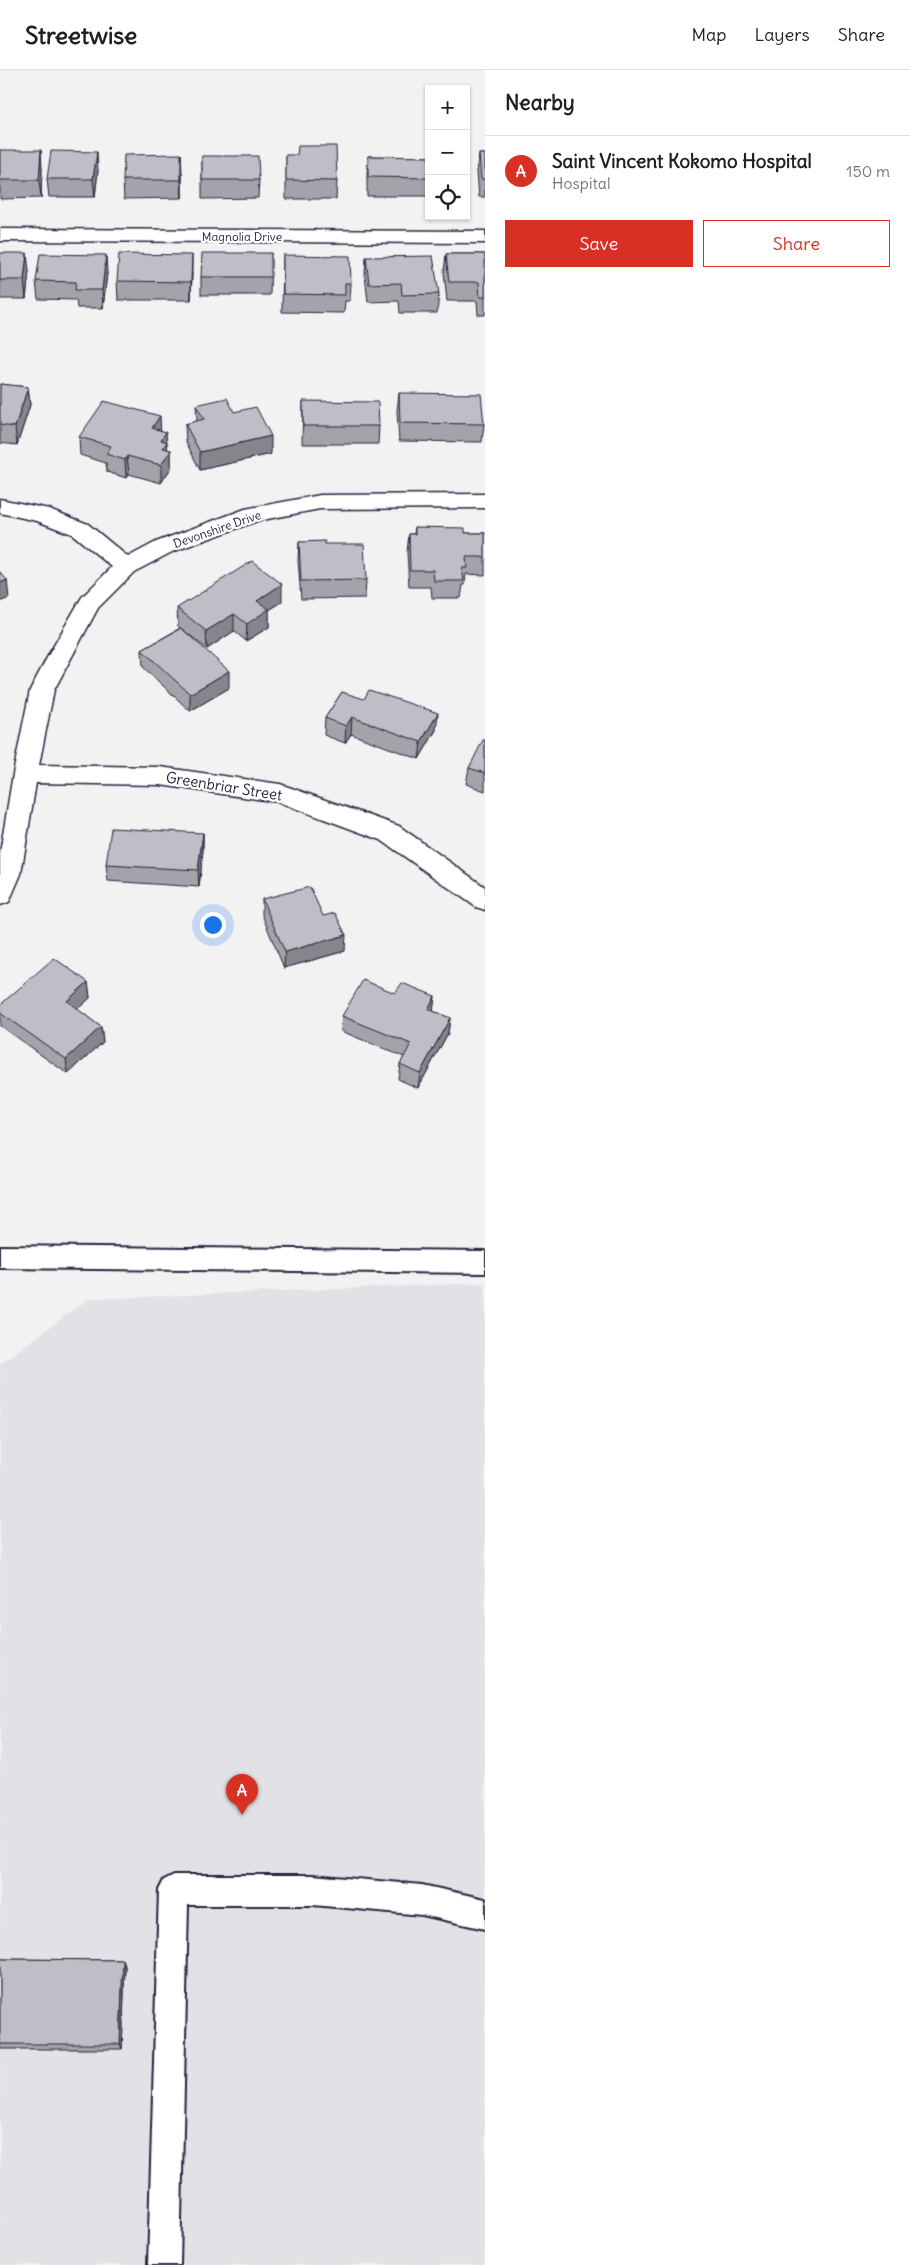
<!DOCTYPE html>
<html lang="en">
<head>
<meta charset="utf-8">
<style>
	:root { --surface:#fff; --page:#f6f6f6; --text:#202124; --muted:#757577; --line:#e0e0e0; --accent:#d93025 }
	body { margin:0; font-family:Delius,sans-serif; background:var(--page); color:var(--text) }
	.controls { position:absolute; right:15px; top:15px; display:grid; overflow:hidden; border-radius:0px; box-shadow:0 1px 4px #0004 }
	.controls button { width:45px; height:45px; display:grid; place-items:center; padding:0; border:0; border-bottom:1px solid var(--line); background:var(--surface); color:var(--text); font:25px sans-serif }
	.you { position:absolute; left:212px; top:854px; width:18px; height:18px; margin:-12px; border:4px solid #fff; border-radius:50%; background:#1a73e8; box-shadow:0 0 0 8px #1a73e833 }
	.badge { display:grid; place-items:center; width:32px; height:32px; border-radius:50%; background:var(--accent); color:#fff; font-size:16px; font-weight:700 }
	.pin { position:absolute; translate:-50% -41px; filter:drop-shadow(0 1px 2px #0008) }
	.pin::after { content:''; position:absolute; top:26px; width:18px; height:15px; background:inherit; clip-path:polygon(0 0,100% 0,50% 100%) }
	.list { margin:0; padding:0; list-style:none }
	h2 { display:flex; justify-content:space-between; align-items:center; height:65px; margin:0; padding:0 20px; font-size:21px }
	h2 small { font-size:16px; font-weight:400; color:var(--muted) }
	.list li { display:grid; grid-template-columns:32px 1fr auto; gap:15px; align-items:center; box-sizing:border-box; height:70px; padding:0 20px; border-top:1px solid var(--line) }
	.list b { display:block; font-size:19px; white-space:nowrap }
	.list p { margin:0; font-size:16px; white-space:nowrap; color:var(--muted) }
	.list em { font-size:16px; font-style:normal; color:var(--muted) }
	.actions { display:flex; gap:10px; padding:15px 20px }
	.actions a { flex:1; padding:11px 0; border:1px solid var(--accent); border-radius:0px; text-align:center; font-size:18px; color:var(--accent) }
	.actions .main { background:var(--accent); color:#fff }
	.icon { flex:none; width:28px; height:28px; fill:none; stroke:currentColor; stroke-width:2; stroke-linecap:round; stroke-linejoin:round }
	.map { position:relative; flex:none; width:485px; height:2195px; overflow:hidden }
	header { display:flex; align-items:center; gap:30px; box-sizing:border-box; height:70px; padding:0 25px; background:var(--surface); border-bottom:1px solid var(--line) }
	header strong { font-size:24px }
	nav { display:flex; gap:28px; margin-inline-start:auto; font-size:18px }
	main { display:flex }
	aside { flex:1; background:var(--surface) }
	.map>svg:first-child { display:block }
	.built { fill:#e2e2e6 }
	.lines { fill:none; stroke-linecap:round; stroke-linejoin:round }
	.service-casing { stroke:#22223b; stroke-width:4 }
	.minor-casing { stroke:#22223b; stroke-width:3 }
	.service { fill:#fff; fill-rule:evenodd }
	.minor { fill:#fff; fill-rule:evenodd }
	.wall { fill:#a3a3aa; stroke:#22223b }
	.shaded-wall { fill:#85858b; stroke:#22223b }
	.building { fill:#bebec6; stroke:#22223b }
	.labels { text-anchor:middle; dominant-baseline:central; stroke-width:4.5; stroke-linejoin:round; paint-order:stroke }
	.far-street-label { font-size:12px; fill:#22223b; stroke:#fff }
	.street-label { font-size:15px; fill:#22223b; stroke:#fff }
</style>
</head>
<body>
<header>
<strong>Streetwise</strong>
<nav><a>Map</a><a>Layers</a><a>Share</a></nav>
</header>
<main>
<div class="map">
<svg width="485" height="2195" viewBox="0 0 485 2195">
	<rect width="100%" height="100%" fill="#f2f2f3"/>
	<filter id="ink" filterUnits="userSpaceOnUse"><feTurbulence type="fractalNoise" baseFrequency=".02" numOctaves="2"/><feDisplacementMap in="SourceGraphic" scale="10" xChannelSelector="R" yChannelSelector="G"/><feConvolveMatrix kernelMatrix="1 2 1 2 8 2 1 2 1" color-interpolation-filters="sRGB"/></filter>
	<g filter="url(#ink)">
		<!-- built -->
		<path class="built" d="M485,1213V2195H0V1294L88,1229Z"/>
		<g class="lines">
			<defs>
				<path id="service" d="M0,1176L485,1181V1203L0,1198Z
					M174,1805H313L422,1815L485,1829V1859L422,1845L313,1835H188L180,2195H148L159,1820L164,1810Z"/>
				<path id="minor" d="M0,159L485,161V173L0,171Z
					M485,424V438L320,439L257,451L172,482L134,502L98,538L54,620L39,695L160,697L280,714L399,756L485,817V840L476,837L381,770L278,732L160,715L36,713L21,804L9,832L0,835V783L13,704L30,620L49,584L82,527L112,497L72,464L37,451L0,443V429L49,439L88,454L128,487L156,472L245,439L320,425Z"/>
			</defs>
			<!-- service casing -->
			<use href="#service" class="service-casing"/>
			<!-- minor casing -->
			<use href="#minor" class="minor-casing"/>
			<!-- service -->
			<use href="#service" class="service"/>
			<!-- minor -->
			<use href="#minor" class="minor"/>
		</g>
		<!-- wall -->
		<path class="wall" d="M0,80L42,98L41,128L0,129Z
			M479,84H485V127H479L477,102Z
			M286,85L337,111L336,129H286Z
			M202,86L259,110L258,128L202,129Z
			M368,86L429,87V126H367V104Z
			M98,100L95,127H49L47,109Z
			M182,103V128L124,129L123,110Z
			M0,183L29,201L26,229H0Z
			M271,183L270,225H201V207Z
			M446,184H485V245H478L477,231H447L444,202Z
			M283,185L351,213L350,231H345L344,243L282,242Z
			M366,187L439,224L437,243H400L399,231L368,232L365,205Z
			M107,203L103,238H77L76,230L38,229L36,211Z
			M192,203L191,230H118L117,211Z
			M0,314L28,317L30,335L17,375L0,373Z
			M399,323L484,354L482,372L399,371L397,341Z
			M303,331L379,356L378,374H302Z
			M196,335L271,384L200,400L186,372L185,354L197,351Z
			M161,361L166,372H167V379L171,380V398L161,413L129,404L126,408L107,402L106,393L80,385L79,367Z
			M415,457L465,463H485V505L466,504L465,515H463L461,528H432L431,517H409L407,482L409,464H414Z
			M299,472L325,474L366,510L365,528L301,529L298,490Z
			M282,532L269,540V557L246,571L234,561L207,579L182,559L229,618L190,641L143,597L142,580L180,558L178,556L177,538Z
			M342,622L436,660L419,689L351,664L345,673L324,665L325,648Z
			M485,670V721L466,714L469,698Z
			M203,763V780L199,817L108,811L106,795Z
			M262,829L323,846L345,881L284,898L262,845Z
			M88,912L90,928L77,939L101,957L103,972L68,1004L0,956V935Z
			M395,923L435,926L433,941L450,948L448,963L418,1018L398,1009L400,994L404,987L341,961L342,946Z
			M0,1889L123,1890L125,1896L122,1979H0Z"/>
		<!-- shaded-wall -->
		<path class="shaded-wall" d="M41,80L42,98L41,128L39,110Z
			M97,82L98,100L95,127L93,109Z
			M181,84L182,103V128L181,110Z
			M27,183L29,201L26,229L24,210Z
			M106,185L107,203L103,238L102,220Z
			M192,185V203L191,230V212Z
			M28,317L30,335L17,375L15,357Z
			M160,346L161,364L152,358Z
			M166,362L168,384L171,380V398L161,413V370Z
			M271,366V384L200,400V382Z
			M127,386L129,404L126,408L125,390Z
			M7,510L9,528L0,532V513Z
			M282,514V532L269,540V557L246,571L247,554L257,531Z
			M234,544V561L207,579L206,561Z
			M229,601V618L190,641V624Z
			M438,643L436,660L419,689L421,672Z
			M352,647L351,664L345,673L346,656Z
			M203,763V780L199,817L198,800Z
			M346,865L345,881L284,898L285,882Z
			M88,912L90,928L69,947L67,931Z
			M435,926L433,942L428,939Z
			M450,948L448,963L418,1018L420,1003Z
			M101,957L103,972L68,1004L66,989Z
			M123,1890L125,1896L122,1979L120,1974Z"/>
		<!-- building -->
		<path class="building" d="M298,76H336L337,111L286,110V85H297Z
			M0,80H41L39,110H0Z
			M51,81L97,82L93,109H47Z
			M181,84V110H123L124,85Z
			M479,84H485V109H481Z
			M202,86H258L259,110H202Z
			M368,86L429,87V108L368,107Z
			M0,183H27L24,210H0Z
			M202,183H271V207H201Z
			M40,184L106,185L102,220H75L76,212L36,211Z
			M119,184L192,185L191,212L117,211Z
			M446,184H485V227H480L479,212H449Z
			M283,185L350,186L351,213H345V225L283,224Z
			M433,186L439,224L402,225L401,213L369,214L366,187Z
			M0,314L28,317L15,357L0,355Z
			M399,323L481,324L484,354L400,353Z
			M227,328L234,342L256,337L271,366L200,382L185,354L204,349L196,335Z
			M104,331L160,346L152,358L166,362L161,370L167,372L163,378L171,380L161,395L127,386L125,390L106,384L111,376L79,367Z
			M303,331L378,332L379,356H303Z
			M415,457L465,458V463H485V487H466L467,498H462L464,511H434L433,500H410L409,464H415Z
			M325,471V474H364L366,510L301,511L299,472Z
			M252,491L282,514L257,531L269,539L247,554L234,544L206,561L177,538Z
			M0,502L7,510L0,513Z
			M181,558L229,601L190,624L142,580Z
			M369,620L438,643L421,672L352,647L346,656L325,648L342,622L364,629Z
			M483,670H485V703L469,698Z
			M111,758L203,763L198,800L106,795Z
			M310,817L323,846L335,843L346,865L285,882L262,829Z
			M54,888L88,912L67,931L101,957L66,989L0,943V935Z
			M363,910L395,923L402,913L435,926L428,939L450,948L420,1003L400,994L411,974L342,946Z
			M0,1889L123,1890L120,1974H0Z"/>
	</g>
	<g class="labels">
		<!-- far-street labels -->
		<g class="far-street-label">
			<text x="242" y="166">Magnolia Drive</text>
			<text transform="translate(217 459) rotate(-19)">Devonshire Drive</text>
		</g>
		<!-- street labels -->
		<g class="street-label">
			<text transform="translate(224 716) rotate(9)">Greenbriar Street</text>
		</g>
	</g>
</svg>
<div class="controls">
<button>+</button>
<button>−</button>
<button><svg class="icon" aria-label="locate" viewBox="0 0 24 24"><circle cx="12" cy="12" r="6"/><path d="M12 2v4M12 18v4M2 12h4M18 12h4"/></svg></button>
</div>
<div class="you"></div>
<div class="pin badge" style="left:242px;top:1745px">A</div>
</div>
<aside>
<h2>Nearby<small></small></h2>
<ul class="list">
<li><span class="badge">A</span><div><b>Saint Vincent Kokomo Hospital</b><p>Hospital</p></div><em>150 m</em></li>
</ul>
<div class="actions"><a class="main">Save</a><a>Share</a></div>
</aside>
</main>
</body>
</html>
